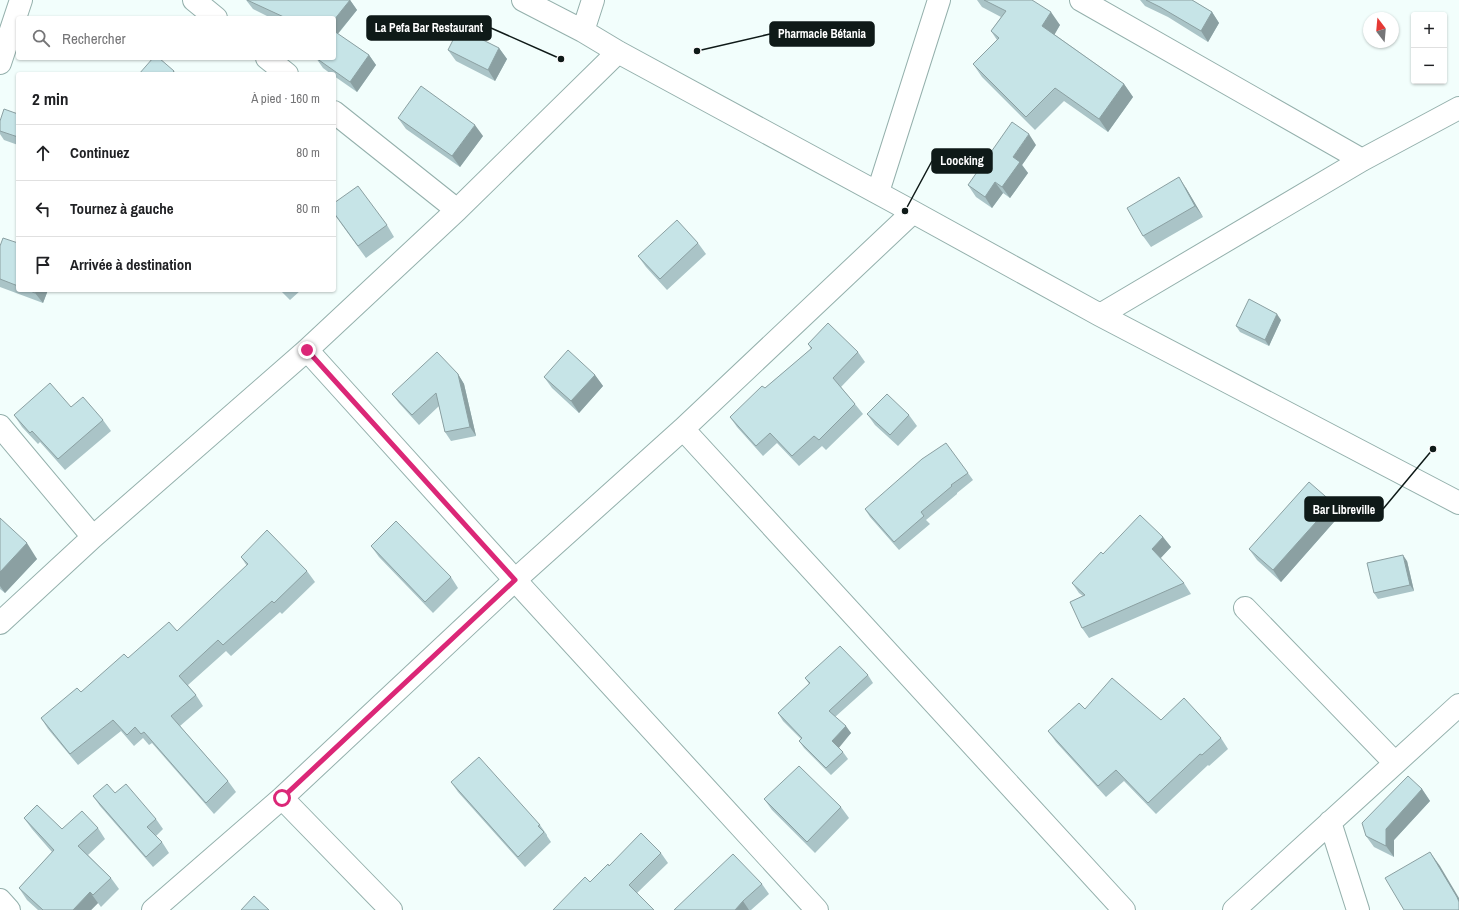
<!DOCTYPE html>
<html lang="fr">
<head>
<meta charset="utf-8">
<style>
	:root { --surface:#fff; --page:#f2f2f2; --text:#202124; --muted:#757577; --line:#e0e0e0 }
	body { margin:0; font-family:"Archivo Narrow",sans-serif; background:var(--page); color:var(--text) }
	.controls { position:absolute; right:12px; top:12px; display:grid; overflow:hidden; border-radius:4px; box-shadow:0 1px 3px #0004 }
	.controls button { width:36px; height:36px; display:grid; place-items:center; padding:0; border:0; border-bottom:1px solid var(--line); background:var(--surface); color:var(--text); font:20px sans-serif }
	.compass { position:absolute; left:1363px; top:12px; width:36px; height:36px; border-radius:50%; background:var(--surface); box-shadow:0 1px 3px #0004; rotate:344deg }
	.stop { position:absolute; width:12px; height:12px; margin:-9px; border:3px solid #db2777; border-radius:50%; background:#fff }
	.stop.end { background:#db2777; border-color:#fff; box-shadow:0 1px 4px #0008 }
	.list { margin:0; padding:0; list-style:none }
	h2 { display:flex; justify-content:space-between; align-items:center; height:52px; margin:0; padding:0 16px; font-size:17px }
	h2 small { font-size:13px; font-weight:400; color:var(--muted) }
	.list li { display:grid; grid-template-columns:26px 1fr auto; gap:12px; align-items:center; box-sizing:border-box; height:56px; padding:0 16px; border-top:1px solid var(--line) }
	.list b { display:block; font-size:15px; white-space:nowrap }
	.list em { font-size:13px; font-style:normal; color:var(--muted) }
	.icon { flex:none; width:22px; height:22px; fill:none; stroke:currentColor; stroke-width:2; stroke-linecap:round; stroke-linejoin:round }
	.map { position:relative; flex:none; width:1459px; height:910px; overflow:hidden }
	.search { position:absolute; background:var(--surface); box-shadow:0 1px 3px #0004; left:16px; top:16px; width:320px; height:44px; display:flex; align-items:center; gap:10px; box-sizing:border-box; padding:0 14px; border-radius:4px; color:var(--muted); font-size:15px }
	.panel { position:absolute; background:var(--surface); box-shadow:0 1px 3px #0004; left:16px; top:72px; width:320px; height:220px; border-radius:4px }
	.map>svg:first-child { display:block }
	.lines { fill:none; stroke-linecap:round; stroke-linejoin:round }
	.street-casing { stroke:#94b0ac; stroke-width:24 }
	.street { stroke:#fff; stroke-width:22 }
	.wall { fill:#aac4c7 }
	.shaded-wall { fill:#8ba0a2 }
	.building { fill:#c6e4e7; stroke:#8ba0a2 }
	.route { stroke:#db2777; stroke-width:5 }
	.leader { fill:none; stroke:#0f1a18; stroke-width:1.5 }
	.callout-dot { fill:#0f1a18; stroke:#fff; stroke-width:1.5 }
	.callout { fill:#0f1a18; stroke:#0f1a18; stroke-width:1.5 }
	.callout-label { font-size:12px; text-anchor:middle; font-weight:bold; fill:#fff }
</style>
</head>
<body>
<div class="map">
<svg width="1459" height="910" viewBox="0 0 1459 910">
	<rect width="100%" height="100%" fill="#f2fefc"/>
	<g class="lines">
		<defs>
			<path id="street" d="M194,0L216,18
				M523,0L583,31L618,52L913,212L1100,315L1459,503
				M1081,0L1362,160
				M583,31L593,0
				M267,58L287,74
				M0,63L21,0
				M334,112L457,210
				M878,192L939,0
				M1100,315L1362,160L1459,108
				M307,350L515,580L817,910
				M0,426L93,537
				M683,429L1124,910
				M1245,608L1395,763
				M0,623L93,537L307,350L457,210L618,52
				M282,798L391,910
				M1330,822L1358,910
				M0,900L9,910
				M153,910L282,798L515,580L683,429L913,212
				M1234,910L1459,705"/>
		</defs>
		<!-- street casing -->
		<use href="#street" class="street-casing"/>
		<!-- street -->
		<use href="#street" class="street"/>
	</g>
	<!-- wall -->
	<path class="wall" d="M246,0H350L357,10L338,34L369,55L376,65L357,92L334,76V74H331L323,68L316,58H334V18H271L253,9Z
		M977,0H1032L1060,25L1054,34L1124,84L1133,97L1108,132L1064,101L1035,130L982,77L973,64L997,40L991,31L1001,17L982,7Z
		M1140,0H1192L1212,12L1219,23L1208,42L1168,17L1145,6Z
		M499,48L507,59L495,81L456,61L448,50Z
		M18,114V145L4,140L0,134V121Z
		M398,118L483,136L460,167L406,129Z
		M1036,145L1022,165L1028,173L1010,198L1003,193L992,208L976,197L968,185Z
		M1186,188L1203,217L1151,247L1143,236Z
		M334,214L387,225L394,237L366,258Z
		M18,243V290H48L43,303L0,287V246Z
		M698,243L706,254L667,290L646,267L638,256Z
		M280,290H301L290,300Z
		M1281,320L1269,346L1240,332L1236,326Z
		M808,344L858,352L865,362L841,387L855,404L863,414L826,450L822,446L799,466L777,443L763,456L737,427L730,417L765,388L811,349Z
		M458,374L464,384L476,436L451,441L445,432L439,406L419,425L399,403L392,394Z
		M595,375L603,386L579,413L552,388L544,377Z
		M71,407L103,420L111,431L65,470L40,442L38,444L22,427L14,415Z
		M867,414L909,415L917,426L898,446L875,425Z
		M968,473L973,480L957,493V494L926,520L930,524L899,550L870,517L865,509Z
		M1341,514L1281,582L1257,560L1249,549Z
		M0,518L37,559L5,593L0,589Z
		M1163,537L1171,547L1160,558L1184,583L1191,594L1089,638L1082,628L1083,596L1079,593L1072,583L1103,554Z
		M371,546L451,577L458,588L433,613L379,557Z
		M241,557L307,571L315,582L282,614L280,612L231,656L226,651L188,685L196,695L203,706L180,726L228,781L236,792L214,814L152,743L149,745L143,738L134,746L121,731L78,765L48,729L41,718L81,692L128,658L177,631L247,566Z
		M1407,561L1414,591L1378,599L1374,593Z
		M868,675L873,683L835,717L851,733L838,747L843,752L848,759L831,775L804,748L799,741L801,739L783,721L778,713L809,684L805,678Z
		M1085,709L1161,720L1221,738L1228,749L1209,766L1208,765L1156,814L1124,781L1106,797L1056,742L1048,731Z
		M451,782L540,825L547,835V836L551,842L525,867L458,792Z
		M1422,789L1430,801L1394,840V857L1374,847L1366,836Z
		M115,793L156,819L163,829L156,836L162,842L169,853L153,867L100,806L93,796Z
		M764,799L841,807L849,818L815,853L772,810Z
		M24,818L62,829L98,828L105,839L88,855L111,878L119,889L101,907L98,903L91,910H38L27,900L19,888L52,852L32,829Z
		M661,853L668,863L637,893L590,882L609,866Z
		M762,884L769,894L751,910H674Z"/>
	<!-- shaded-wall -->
	<path class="shaded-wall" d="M350,0L357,10L335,37L334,35V20Z
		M1051,12L1060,25L1052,39L1042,26Z
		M1212,12L1219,23L1208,42L1201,31Z
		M499,48L507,59L495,81L488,70Z
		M369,55L376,65L357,92L350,82Z
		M174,71L176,74H171Z
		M1124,84L1133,97L1108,132L1099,119Z
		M475,125L483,136L460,167L452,156Z
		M1029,134L1036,145L1022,165L1028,173L1010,198L1002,187L1013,157Z
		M1179,177L1186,188L1203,217L1195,206Z
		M995,182L1003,193L992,208L985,197Z
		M36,290H48L43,303L35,293Z
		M1277,314L1281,320L1269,346L1265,340Z
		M458,374L464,384L476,436L470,427Z
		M595,375L603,386L579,413L571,401Z
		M1333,503L1341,514L1281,582L1273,570Z
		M1163,537L1171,547L1159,560L1152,549Z
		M27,543L37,559L5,593L0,586V572Z
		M1403,555L1407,561L1414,591L1410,585Z
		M846,726L851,733L838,749L832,741Z
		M1422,789L1430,801L1394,840V857L1386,846V829Z
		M1430,852L1440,866L1459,898V902Z
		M90,892L98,903L91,910H73Z
		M743,901L749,910H735Z"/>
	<!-- building -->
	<path class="building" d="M247,0H350L334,20V18H286Z
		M984,0H1032L1051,12L1042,26L1124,84L1099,119L1055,88L1026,117L973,64L999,38L991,31L1006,11Z
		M1146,0H1192L1212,12L1201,31L1160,7Z
		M459,28L499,48L488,70L448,50Z
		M334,31L369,55L350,82L316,58H334Z
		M153,58H159L174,71L171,74H139Z
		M421,86L475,125L452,156L398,118Z
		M4,109L18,114V137L0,131V121Z
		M1012,122L1029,134L1013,157L1020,162L1002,187L995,182L985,197L968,185Z
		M1179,177L1195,206L1143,236L1127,208Z
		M358,186L387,225L358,246L334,213V203Z
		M677,220L698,243L660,279L638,256Z
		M3,238L18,243V286L0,279V246Z
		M28,290H36L35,293Z
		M1249,299L1277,314L1265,340L1236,326Z
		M828,323L858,352L833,378L855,404L819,440L814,436L792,456L770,433L756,446L730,417L762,386L765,388L812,348L808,344Z
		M568,350L595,375L571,401L544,377Z
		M437,352L458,374L470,427L445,432L436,393L412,415L392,394Z
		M50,383L71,407L83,397L103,420L58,459L32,431L30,433L14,415Z
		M887,394L909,415L890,435L867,414Z
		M946,443L968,473L951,485L952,486L921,512L924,516L894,542L865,509L922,459Z
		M1309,482L1333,503L1273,570L1249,549Z
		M1140,515L1163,537L1152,549L1184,583L1082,628L1070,602L1085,595L1072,583L1101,552L1103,554Z
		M0,518L27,543L0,572Z
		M396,521L451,577L425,602L371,546Z
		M267,530L307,571L274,603L272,601L223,645L218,640L179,676L196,695L171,716L228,781L206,803L144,732L141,734L135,727L127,735L113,720L70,754L41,718L77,688L81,692L124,654L128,658L169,622L177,631L248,564L241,557Z
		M1403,555L1410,585L1374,593L1367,563Z
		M840,646L868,675L829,711L846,726L832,741L843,752L826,768L799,741L802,738L778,713L810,683L805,678Z
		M1112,678L1161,720L1184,698L1221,738L1202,755L1200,754L1148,803L1116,770L1098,786L1048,731L1079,703L1085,709Z
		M479,757L540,825L538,826L544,832L518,857L451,782Z
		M799,766L841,807L807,842L764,799Z
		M1408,776L1422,789L1386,829V846L1366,836L1362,823Z
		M107,784L115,793L126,784L156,819L147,827L162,842L146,857L93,796Z
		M37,805L62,829L82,811L98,828L78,846L111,878L93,895L90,892L73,910H43L19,888L54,850L24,818Z
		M641,833L661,853L629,885L654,910H553L585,877L590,882L608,864L609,866Z
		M1430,852L1457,897L1459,902V910H1404L1385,878Z
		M733,854L762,884L743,901L735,910H674Z
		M254,896L269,910H241Z"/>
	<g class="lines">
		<!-- route -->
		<path class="route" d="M282,798L515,580L307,350"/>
	</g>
	<!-- callouts -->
	<path class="leader" d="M561 59L491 28M697 51L770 34M905 211L932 161M1433 449L1383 509"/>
	<g class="callout-dot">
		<circle cx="561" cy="59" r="4"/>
		<circle cx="697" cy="51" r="4"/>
		<circle cx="905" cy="211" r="4"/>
		<circle cx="1433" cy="449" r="4"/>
	</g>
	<g class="callout">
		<rect x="367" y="16" width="124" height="24" rx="4"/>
		<rect x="770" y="22" width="104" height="24" rx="4"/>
		<rect x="932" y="149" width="60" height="24" rx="4"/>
		<rect x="1305" y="497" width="78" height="24" rx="4"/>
	</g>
	<g class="callout-label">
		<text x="429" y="32">La Pefa Bar Restaurant</text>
		<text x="822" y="38">Pharmacie Bétania</text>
		<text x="962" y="165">Loocking</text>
		<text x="1344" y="514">Bar Libreville</text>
	</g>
</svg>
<div class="controls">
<button>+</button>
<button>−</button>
</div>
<svg class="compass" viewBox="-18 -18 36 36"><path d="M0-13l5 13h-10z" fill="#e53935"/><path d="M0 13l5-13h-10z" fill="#757577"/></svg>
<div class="stop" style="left:282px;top:798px"></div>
<div class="stop end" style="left:307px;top:350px"></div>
<div class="search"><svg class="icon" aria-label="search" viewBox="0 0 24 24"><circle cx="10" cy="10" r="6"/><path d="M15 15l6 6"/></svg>Rechercher</div>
<section class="panel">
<h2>2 min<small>À pied · 160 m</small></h2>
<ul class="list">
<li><svg class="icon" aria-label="ahead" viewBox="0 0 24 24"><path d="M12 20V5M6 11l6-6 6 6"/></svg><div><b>Continuez</b></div><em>80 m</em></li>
<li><svg class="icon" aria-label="left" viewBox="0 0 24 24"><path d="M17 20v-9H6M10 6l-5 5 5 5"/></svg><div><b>Tournez à gauche</b></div><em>80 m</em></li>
<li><svg class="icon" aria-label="arrive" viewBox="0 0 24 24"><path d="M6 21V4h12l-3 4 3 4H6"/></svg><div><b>Arrivée à destination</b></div></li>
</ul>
</section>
</div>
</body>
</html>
